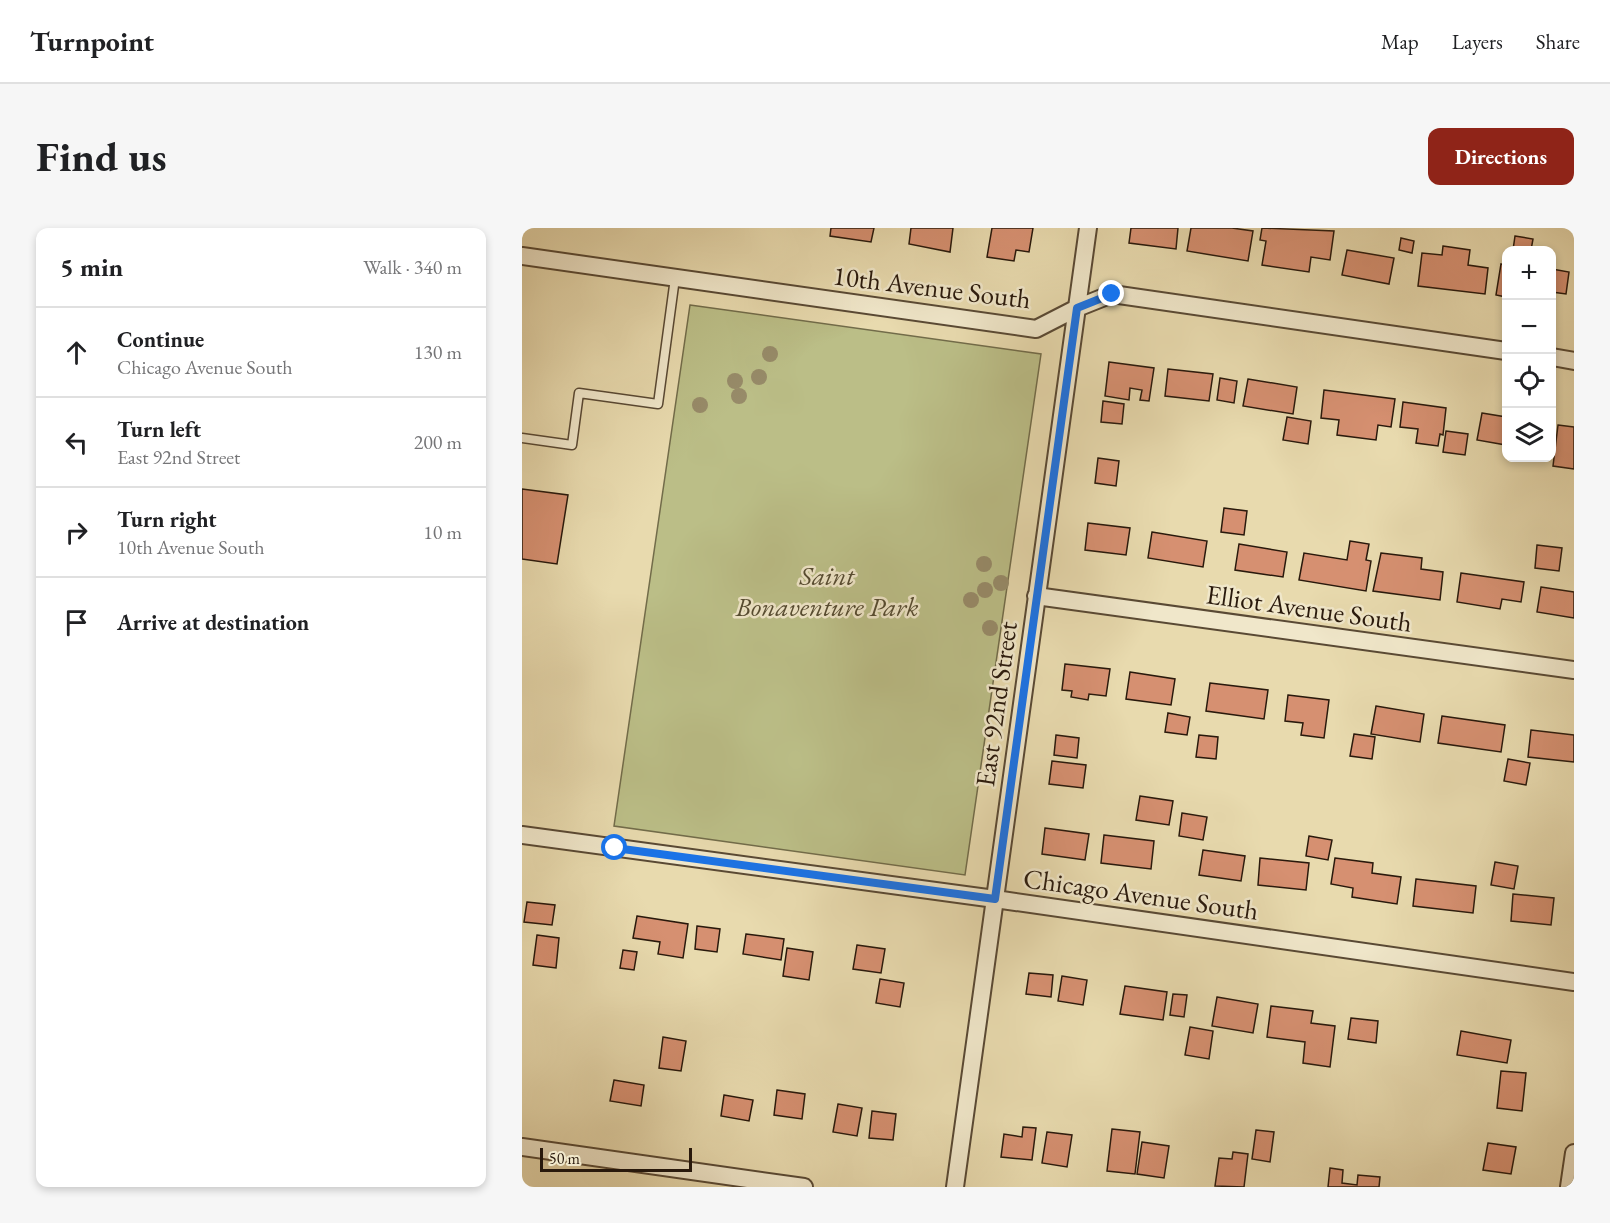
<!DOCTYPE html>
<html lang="en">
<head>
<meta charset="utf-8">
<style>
	:root { --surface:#fff; --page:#f6f6f6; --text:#202124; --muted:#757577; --line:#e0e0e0; --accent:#8f2418 }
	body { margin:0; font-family:"EB Garamond",serif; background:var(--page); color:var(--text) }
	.controls { position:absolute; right:18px; top:18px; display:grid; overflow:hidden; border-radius:12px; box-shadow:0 3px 9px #0003 }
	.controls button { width:54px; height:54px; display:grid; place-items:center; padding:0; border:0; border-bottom:2px solid var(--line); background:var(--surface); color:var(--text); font:30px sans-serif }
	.scale { position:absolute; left:18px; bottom:15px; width:152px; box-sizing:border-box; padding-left:6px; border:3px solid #29190c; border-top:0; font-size:16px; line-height:21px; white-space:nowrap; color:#29190c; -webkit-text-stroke:4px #f0e7ca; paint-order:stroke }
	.stop { position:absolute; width:18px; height:18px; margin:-14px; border:4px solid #1a73e8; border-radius:50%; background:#fff }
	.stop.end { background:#1a73e8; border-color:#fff; box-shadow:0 2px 6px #0008 }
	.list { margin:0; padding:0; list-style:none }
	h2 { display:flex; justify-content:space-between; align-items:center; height:78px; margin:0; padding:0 24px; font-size:26px }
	h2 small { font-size:20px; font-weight:400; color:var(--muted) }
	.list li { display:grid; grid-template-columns:39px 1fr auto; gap:18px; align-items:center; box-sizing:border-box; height:90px; padding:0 24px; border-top:2px solid var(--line) }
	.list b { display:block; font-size:22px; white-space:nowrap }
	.list p { margin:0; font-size:20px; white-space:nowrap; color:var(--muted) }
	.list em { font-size:20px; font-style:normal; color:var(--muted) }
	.icon { flex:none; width:33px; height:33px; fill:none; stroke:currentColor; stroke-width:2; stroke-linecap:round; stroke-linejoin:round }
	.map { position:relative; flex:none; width:1052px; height:959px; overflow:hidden; border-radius:12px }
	header { display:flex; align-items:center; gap:36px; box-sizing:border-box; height:84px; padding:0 30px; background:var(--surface); border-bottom:2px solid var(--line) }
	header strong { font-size:28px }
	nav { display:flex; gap:33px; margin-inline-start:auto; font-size:21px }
	.intro { display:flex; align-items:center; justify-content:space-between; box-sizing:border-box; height:144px; padding:0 36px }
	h1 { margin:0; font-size:42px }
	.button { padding:15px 27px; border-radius:12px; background:var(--accent); color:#fff; font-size:21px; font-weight:700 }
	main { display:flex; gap:36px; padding:0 36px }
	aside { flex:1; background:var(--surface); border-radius:12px; box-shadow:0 3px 9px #0003 }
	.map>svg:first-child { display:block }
	.green { fill:#bbbe87; stroke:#726c4a; stroke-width:1.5 }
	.building { fill:#d69071; stroke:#29190c; stroke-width:1.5 }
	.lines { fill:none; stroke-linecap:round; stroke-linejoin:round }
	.lane-casing { stroke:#594934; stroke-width:11 }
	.street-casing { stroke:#594934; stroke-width:20 }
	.lane { stroke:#f0e7ca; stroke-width:8 }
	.street { stroke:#f0e7ca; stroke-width:16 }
	.tree { fill:#978b69 }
	.route { stroke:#1a73e8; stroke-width:8 }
	.labels { text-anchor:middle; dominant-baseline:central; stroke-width:5; stroke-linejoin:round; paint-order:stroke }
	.street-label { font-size:27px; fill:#29190c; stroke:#f0e7ca }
	.park-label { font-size:27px; font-style:italic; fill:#554b31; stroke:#f0e7ca }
</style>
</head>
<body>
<header>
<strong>Turnpoint</strong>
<nav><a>Map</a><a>Layers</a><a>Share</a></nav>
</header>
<div class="intro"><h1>Find us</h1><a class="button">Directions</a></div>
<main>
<aside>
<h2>5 min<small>Walk · 340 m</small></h2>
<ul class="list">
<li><svg class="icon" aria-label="ahead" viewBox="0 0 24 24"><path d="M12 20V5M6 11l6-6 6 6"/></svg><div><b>Continue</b><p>Chicago Avenue South</p></div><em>130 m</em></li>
<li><svg class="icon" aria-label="left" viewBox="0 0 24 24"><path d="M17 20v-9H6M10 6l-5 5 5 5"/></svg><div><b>Turn left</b><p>East 92nd Street</p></div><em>200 m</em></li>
<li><svg class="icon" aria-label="right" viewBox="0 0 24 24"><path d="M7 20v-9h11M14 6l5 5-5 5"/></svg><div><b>Turn right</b><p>10th Avenue South</p></div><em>10 m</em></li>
<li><svg class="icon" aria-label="arrive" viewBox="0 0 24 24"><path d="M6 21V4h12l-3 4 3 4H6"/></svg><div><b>Arrive at destination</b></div></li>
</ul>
</aside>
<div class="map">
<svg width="1052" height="959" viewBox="0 0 1052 959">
	<rect width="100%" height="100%" fill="#e8daae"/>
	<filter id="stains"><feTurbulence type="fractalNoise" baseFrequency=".00333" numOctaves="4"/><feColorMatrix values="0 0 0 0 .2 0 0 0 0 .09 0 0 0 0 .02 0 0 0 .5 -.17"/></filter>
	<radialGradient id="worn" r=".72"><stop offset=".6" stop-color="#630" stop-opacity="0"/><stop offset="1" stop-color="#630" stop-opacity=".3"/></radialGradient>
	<!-- green -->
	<path class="green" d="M168,77L519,126L443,647L92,598Z"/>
	<!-- building -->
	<path class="building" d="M309,0H352L349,14L308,8Z
		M389,0H431L428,24L387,16Z
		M470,0H511L507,24L494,22L492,33L465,29Z
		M609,0H656L654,21L607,15Z
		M669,0H710L731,3L726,33L665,23Z
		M740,0L812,3L808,32L789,29L787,44L740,37L744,13L738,12Z
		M993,8L1011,11L1009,22H991Z
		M879,10L892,13L890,25L877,22Z
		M921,18L948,22L946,37L966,40L963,66L896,58L900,25L920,27Z
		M825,22L872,30L867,56L820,47Z
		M979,36L984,37V69L974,67Z
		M1030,41L1047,44L1044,66L1030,64Z
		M587,134L632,140L627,173L618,172L620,162L608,160L607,172L583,168Z
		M646,141L691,146L687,173L643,168Z
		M698,150L715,153L712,175L695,172Z
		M726,151L775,159L771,186L721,178Z
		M802,162L873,171L869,199L856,197L854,212L815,207L817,192L799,190Z
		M581,173L602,176L600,196L579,194Z
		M881,174L924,180L921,207L918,206L916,218L894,215L896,201L878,199Z
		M960,185L984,189V217L955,212Z
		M765,189L789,193L786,216L761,212Z
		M1036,197L1052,199V241L1031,238Z
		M924,203L946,206L943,227L921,224Z
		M576,230L597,233L594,258L573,255Z
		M0,261L46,267L35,336L0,331Z
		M702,280L725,283L722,307L699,304Z
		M566,295L608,300L604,327L563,322Z
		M630,304L685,313L681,339L626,330Z
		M828,313L847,316L844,332L849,333L844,363L777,352L782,325L825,332Z
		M717,316L765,324L761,349L713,342Z
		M1015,317L1040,320L1037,343L1013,340Z
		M859,325L900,330L899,341L921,344L918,372L851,363Z
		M939,345L1002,354L999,374L980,371L978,381L935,374Z
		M1019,359L1052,364V390L1015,384Z
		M543,436L588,441L584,468L567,466L566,472L549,469L550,463L540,462Z
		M608,444L653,451L649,477L604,471Z
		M688,455L746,462L742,491L684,483Z
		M766,467L807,472L802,510L779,507L781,495L763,493Z
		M854,478L902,486L898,514L849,506Z
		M646,485L668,489L665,507L643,504Z
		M920,488L983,497L979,524L916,515Z
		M1009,502L1052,507V534L1006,529Z
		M832,506L853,509L850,531L828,528Z
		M534,507L557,510L555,530L532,527Z
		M677,507L696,509L694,531L674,529Z
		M986,531L1008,535L1004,557L982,553Z
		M530,533L564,537L561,560L527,556Z
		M618,568L651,573L647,597L614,592Z
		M660,585L685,589L681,612L657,608Z
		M523,600L567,606L563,632L520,626Z
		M582,607L632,613L629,641L579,635Z
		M787,608L810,612L806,632L784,628Z
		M681,622L723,628L719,653L677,647Z
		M738,630L787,635L784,662L736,657Z
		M813,630L851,635L850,645L879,649L875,676L830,669L831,660L809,656Z
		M973,634L996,638L992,661L969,657Z
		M894,651L954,658L951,685L891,678Z
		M991,666L1032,670L1029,697L989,693Z
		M5,674L33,677L30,697L2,694Z
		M115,688L166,696L161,730L136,726L138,714L111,710Z
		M175,698L198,701L195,724L173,721Z
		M224,706L262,711L259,732L221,726Z
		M15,707L37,710L34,740L11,737Z
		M335,717L363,721L359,745L331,741Z
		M265,720L291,724L287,752L261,748Z
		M101,722L115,724L112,742L98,740Z
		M507,745L531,747L529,769L504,766Z
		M540,748L565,752L561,777L536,773Z
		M358,751L382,755L378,779L354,775Z
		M603,758L645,764L641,792L598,786Z
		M651,766L665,767L662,789L648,787Z
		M695,769L736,776L731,805L690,798Z
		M749,778L791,783L789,795L813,798L808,839L781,835L783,814L745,809Z
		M829,790L856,793L854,815L826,811Z
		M668,799L691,803L687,831L663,827Z
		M939,803L989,812L985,835L935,827Z
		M141,809L164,813L159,843L137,840Z
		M979,843L1004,845L1000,883L975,880Z
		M92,852L122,857L119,878L88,873Z
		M255,862L283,866L280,891L252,887Z
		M202,867L231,872L227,893L199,888Z
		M316,876L340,880L335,908L311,904Z
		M350,883L374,886L371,912L347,910Z
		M501,899L514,900L510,932L479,929L482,906L500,909Z
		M590,901L618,904L613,946L585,943Z
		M734,902L752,904L748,934L730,931Z
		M525,904L550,907L545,939L520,935Z
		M620,914L647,918L642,950L615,946Z
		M966,915L994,919L989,946L961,942Z
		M711,924L726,926L722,959L693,958L697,930L710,931Z
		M808,940L821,942L820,955L835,957L836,947L858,949L857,959H806Z"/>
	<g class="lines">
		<defs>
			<path id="lane" d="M0,210L50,217L57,165L136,176L153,50"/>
			<path id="street" d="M0,28L514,101L555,80L590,66L984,123
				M1030,129L1052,133
				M514,368L1052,442
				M0,607L473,671L1052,754
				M0,919L282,959
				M433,959L566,0
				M1047,959L1052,925"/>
		</defs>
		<!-- lane casing -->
		<use href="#lane" class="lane-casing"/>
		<!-- street casing -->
		<use href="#street" class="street-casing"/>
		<!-- lane -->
		<use href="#lane" class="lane"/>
		<!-- street -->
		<use href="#street" class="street"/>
	</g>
	<!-- trees -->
	<g class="tree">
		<circle cx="248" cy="126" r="8"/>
		<circle cx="237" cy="149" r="8"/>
		<circle cx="213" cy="153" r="8"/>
		<circle cx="217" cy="168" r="8"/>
		<circle cx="178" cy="177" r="8"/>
		<circle cx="462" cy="336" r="8"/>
		<circle cx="479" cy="355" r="8"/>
		<circle cx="463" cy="362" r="8"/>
		<circle cx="449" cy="372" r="8"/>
		<circle cx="468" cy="400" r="8"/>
	</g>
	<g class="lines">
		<!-- route -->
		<path class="route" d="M93,620L473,671L555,80L590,66"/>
	</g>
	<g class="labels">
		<!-- street labels -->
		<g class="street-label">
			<text transform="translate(410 59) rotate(7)">10th Avenue South</text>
			<text transform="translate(787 380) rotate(8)">Elliot Avenue South</text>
			<text transform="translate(474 476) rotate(-82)">East 92nd Street</text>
			<text transform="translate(619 666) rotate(8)">Chicago Avenue South</text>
		</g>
		<!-- park labels -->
		<g class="park-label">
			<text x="305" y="347">Saint<tspan x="305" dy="31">Bonaventure Park</tspan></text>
		</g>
	</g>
	<rect width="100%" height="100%" filter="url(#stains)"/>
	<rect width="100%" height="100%" fill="url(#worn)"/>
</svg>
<div class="controls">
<button>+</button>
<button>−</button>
<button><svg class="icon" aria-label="locate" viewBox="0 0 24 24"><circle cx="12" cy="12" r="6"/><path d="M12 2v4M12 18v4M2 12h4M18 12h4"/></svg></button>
<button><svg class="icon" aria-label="layers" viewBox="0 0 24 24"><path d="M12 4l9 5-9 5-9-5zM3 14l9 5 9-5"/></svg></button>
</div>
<div class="scale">50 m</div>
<div class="stop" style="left:93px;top:620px"></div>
<div class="stop end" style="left:590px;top:66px"></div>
</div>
</main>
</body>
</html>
